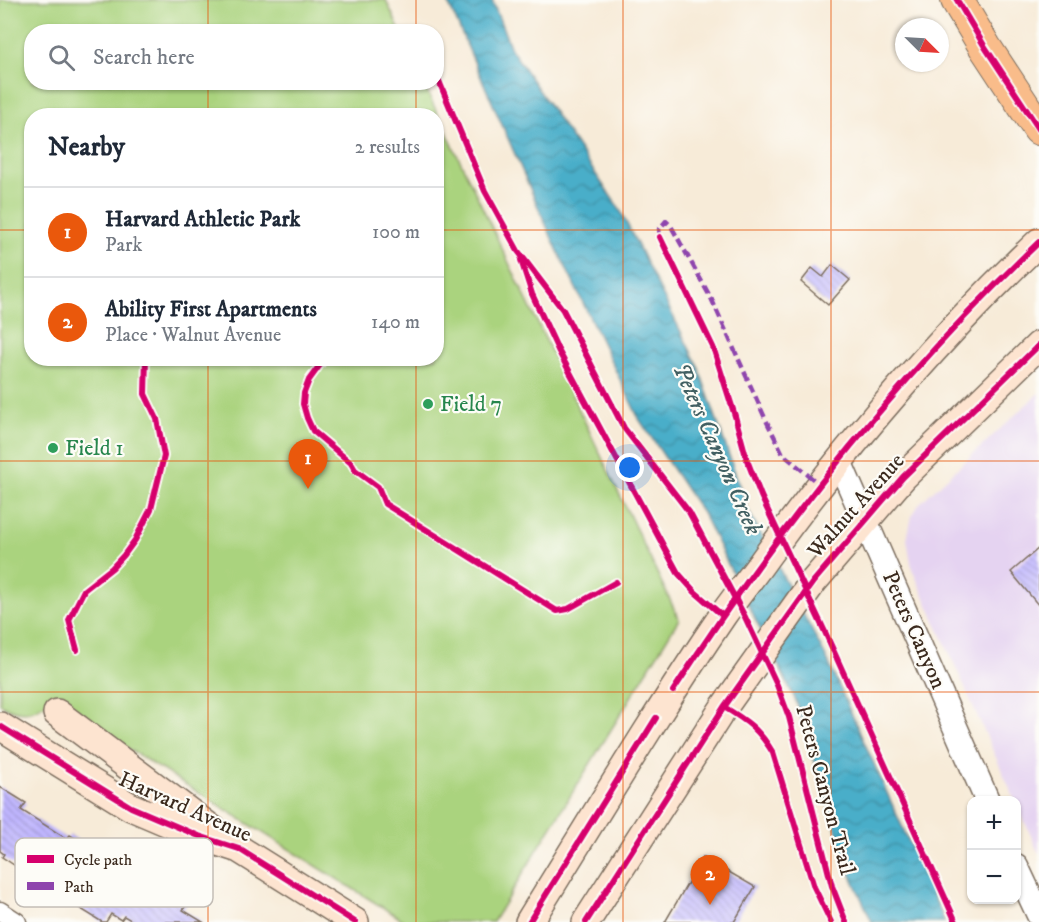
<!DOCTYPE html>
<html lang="en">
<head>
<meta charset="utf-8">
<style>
	:root { --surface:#fff; --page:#f2f2f3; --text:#1f2937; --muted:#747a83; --line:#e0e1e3; --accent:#ea580c }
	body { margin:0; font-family:"IM FELL DW Pica",serif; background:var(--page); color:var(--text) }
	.controls { position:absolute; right:18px; bottom:18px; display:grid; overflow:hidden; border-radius:12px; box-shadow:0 2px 4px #0004 }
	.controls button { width:54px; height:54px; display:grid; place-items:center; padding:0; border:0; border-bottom:2px solid var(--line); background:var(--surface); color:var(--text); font:30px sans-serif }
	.compass { position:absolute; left:895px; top:18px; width:54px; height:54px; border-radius:50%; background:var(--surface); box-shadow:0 2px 4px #0004; rotate:114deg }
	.you { position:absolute; left:630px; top:468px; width:21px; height:21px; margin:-15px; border:4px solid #fff; border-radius:50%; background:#1a73e8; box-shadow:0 0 0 9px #1a73e833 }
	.badge { display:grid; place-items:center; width:39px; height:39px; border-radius:50%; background:var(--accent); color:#fff; font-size:20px; font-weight:700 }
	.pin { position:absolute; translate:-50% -50px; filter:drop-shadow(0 2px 3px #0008) }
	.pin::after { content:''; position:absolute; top:32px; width:21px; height:18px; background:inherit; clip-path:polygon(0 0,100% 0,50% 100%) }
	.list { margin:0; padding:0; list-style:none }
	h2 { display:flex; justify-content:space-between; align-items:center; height:78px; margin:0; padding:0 24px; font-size:26px }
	h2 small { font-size:20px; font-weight:400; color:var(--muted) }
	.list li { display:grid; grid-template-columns:39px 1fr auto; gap:18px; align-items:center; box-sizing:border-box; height:90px; padding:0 24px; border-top:2px solid var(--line) }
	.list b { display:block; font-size:22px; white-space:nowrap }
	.list p { margin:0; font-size:20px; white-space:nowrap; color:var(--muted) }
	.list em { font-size:20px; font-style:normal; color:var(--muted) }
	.icon { flex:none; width:33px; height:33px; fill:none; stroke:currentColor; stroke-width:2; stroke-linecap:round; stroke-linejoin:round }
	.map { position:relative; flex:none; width:1039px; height:922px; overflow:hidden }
	.search { position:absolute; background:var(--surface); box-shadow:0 2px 4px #0004; left:24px; top:24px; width:420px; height:66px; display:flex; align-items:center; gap:15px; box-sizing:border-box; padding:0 21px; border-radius:24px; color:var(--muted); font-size:22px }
	.panel { position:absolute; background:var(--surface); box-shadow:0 2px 4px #0004; left:24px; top:108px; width:420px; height:258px; border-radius:24px }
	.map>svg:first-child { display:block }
	.built { fill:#e5d3f1 }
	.park { fill:#aad37e; stroke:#727e4e; stroke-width:1.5; fill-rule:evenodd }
	.water { fill:url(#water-waves); stroke:#426c74; stroke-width:1.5 }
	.building { fill:url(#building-back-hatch) }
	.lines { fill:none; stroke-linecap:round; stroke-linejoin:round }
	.minor-casing { stroke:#7d6e5f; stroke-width:21 }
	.tertiary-casing { stroke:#7d6e5f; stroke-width:27 }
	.secondary-casing { stroke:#7d6e5f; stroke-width:30 }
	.trunk-casing { stroke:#7d6e5f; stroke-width:34 }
	.minor { stroke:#fff; stroke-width:18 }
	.tertiary { stroke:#fff; stroke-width:24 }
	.secondary { stroke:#fde4d0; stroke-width:27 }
	.trunk { stroke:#f9bc8a; stroke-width:32 }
	.quiet { stroke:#8e44ad; stroke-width:4.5; stroke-dasharray:9 4.5; stroke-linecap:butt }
	.cycleway-casing { stroke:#fdfcf7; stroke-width:10 }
	.cycleway { stroke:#d6006c; stroke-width:6 }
	.grid { fill:none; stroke:#e8590c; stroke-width:1.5; stroke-opacity:0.55 }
	.leisure-dot { fill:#2e9e5b; stroke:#fdfcf7; stroke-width:2 }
	.labels { text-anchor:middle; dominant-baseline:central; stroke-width:4.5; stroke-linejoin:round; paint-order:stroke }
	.leisure-label { font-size:22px; fill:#27864d; stroke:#fdfcf7; text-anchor:start }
	.street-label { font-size:22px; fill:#3b2a1e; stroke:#fdfcf7 }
	.water-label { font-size:24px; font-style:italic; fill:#415f62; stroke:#fdfcf7 }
	.key { fill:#fdfcf7; stroke:#c3bdb6; stroke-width:1.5 }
	.key-label { font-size:16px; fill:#3b2a1e }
</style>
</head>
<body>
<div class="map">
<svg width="1039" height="922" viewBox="0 0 1039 922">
	<defs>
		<pattern id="water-waves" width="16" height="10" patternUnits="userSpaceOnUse" patternTransform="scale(1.5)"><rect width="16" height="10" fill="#49aec9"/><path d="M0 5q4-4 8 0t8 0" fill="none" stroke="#3e8ea3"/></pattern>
		<pattern id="building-back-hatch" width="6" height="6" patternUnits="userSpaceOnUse" patternTransform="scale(1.5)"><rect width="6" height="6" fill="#c0b6ff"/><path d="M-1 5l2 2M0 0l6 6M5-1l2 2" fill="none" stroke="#9d94ce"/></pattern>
	</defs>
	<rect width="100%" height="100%" fill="#fdfcf7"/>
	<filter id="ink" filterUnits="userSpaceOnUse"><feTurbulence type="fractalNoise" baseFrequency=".0167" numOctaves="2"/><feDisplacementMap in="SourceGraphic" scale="12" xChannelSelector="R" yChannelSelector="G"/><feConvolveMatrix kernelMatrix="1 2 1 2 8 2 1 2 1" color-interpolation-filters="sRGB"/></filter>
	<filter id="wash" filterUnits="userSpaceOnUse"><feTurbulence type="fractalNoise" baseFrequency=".008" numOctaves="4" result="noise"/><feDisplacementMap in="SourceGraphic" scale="24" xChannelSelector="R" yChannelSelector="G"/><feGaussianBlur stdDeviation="1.35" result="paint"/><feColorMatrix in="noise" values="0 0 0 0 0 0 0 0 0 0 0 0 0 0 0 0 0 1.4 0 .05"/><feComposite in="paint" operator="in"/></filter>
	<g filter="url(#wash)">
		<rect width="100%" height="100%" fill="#f7ebd8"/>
		<!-- built -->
		<path class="built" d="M1039,393V854L912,569L907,539L912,516L920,503Z"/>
		<!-- park -->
		<path class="park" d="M0,0H386L400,31L32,32V82L423,83L679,619L493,922H406L50,700C33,714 19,716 0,704ZM32,116H436V358H32Z"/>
		<!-- water -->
		<path class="water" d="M447,0H492L511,49L620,210L698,366L748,510L826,657L945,922H872L849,871L796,701L704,516L639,419L554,243Z"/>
		<g id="blocks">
			<!-- building -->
			<path class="building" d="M832,265L850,280L828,305L801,282L812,268L823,277Z
				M1039,548V606L1011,572Z
				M0,787L26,803L21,810L67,839L70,835L104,856L97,868L141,897L151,882L161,888L162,886L188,902L183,910L203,922H134L124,916L121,920L111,914L106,922H102L55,893L62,882L32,864L29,869L22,865L20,869L2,857L4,854L0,851Z
				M703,857L755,887L734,922H665Z"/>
		</g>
	</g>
	<g filter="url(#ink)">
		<use href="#blocks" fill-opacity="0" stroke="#7d6e5f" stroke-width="1.5"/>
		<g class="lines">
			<defs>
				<path id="minor" d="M0,911L17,922"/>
				<path id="tertiary" d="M839,461L987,800
					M1016,866L1039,915"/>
				<path id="secondary" d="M57,713L216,832
					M0,726L131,807L199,836L239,849L355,922
					M529,922C593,819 655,715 723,615C737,595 752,577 766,557C848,444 938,338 1039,242
					M586,922L724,707L813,582L903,477L1039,345"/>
				<path id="trunk" d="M957,0L985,47L1039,129"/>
			</defs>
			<!-- minor casing -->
			<use href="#minor" class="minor-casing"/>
			<!-- tertiary casing -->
			<use href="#tertiary" class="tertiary-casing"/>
			<!-- secondary casing -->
			<use href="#secondary" class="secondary-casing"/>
			<!-- trunk casing -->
			<use href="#trunk" class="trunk-casing"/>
			<!-- minor -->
			<use href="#minor" class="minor"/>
			<!-- tertiary -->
			<use href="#tertiary" class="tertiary"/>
			<!-- secondary -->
			<use href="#secondary" class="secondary"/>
			<!-- trunk -->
			<use href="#trunk" class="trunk"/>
			<!-- quiet -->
			<path class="quiet" d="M660,237L659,229L666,221L671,226L712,300L765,418L783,454L820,485"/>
			<defs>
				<path id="cycleway" d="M957,0L985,47L1039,129
					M436,74L485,191L518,251L563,310L624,428L689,512L745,617L777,685L789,717L832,886L846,922
					M660,237L713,347L735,416L747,460L761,496L825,632L956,922
					M521,260L532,294L558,350L678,573L695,592L723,616
					M325,358L309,380L304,393L303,404L307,418L313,431L351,463L355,470L378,487L385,504L557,611L568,609L616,582
					M77,650L69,620L84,590L112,568L124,555L135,540L151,509L164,456L157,419L145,394L146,358
					M673,691C778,528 899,376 1039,242
					M724,707C747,721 759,729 773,753L814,887L831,922
					M0,726L131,807L199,836L239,849L355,922
					M529,922L656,718
					M586,922L724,707L813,582L903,477L1039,345"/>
			</defs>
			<!-- cycleway casing -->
			<use href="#cycleway" class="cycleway-casing"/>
			<!-- cycleway -->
			<use href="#cycleway" class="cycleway"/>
		</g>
	</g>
	<!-- grid -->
	<path class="grid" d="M208,0V32M416,0V32M623,0V922M831,0V922M208,82V116M416,82V116M0,230H32M436,230H1039M208,358V922M416,358V922M0,461H1039M0,692H1039"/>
	<!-- markers -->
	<g class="leisure-dot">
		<circle cx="428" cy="404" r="6"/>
		<circle cx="53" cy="448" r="6"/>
	</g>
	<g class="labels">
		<!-- leisure labels -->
		<g class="leisure-label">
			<text x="440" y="404">Field 7</text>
			<text x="65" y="448">Field 1</text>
		</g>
		<!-- street labels -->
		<g class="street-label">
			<text transform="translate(856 506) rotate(-48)">Walnut Avenue</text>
			<text transform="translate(914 630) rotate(66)">Peters Canyon</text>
			<text transform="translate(825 790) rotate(75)">Peters Canyon Trail</text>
			<text transform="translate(185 807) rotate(24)">Harvard Avenue</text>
		</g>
		<!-- water labels -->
		<g class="water-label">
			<text transform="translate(717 449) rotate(66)">Peters Canyon Creek</text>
		</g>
	</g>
	<!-- legend -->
	<rect x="15" y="838" width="198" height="69" rx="9" class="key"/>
	<rect x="27" y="855" width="27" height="8" fill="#d6006c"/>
	<rect x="27" y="882" width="27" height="8" fill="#8e44ad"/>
	<g class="key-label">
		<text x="64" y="865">Cycle path</text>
		<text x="64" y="892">Path</text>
	</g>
</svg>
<div class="controls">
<button>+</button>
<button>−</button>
</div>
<svg class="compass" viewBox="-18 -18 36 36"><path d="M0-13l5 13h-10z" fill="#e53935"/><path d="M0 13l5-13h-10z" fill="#747a83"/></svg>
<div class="you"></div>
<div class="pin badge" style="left:308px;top:489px">1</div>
<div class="pin badge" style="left:710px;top:905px">2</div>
<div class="search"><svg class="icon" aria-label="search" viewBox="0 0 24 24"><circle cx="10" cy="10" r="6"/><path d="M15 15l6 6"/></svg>Search here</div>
<section class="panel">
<h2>Nearby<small>2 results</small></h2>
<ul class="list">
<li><span class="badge">1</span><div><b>Harvard Athletic Park</b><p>Park</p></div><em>100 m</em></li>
<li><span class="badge">2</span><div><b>Ability First Apartments</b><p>Place · Walnut Avenue</p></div><em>140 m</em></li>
</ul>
</section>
</div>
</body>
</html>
